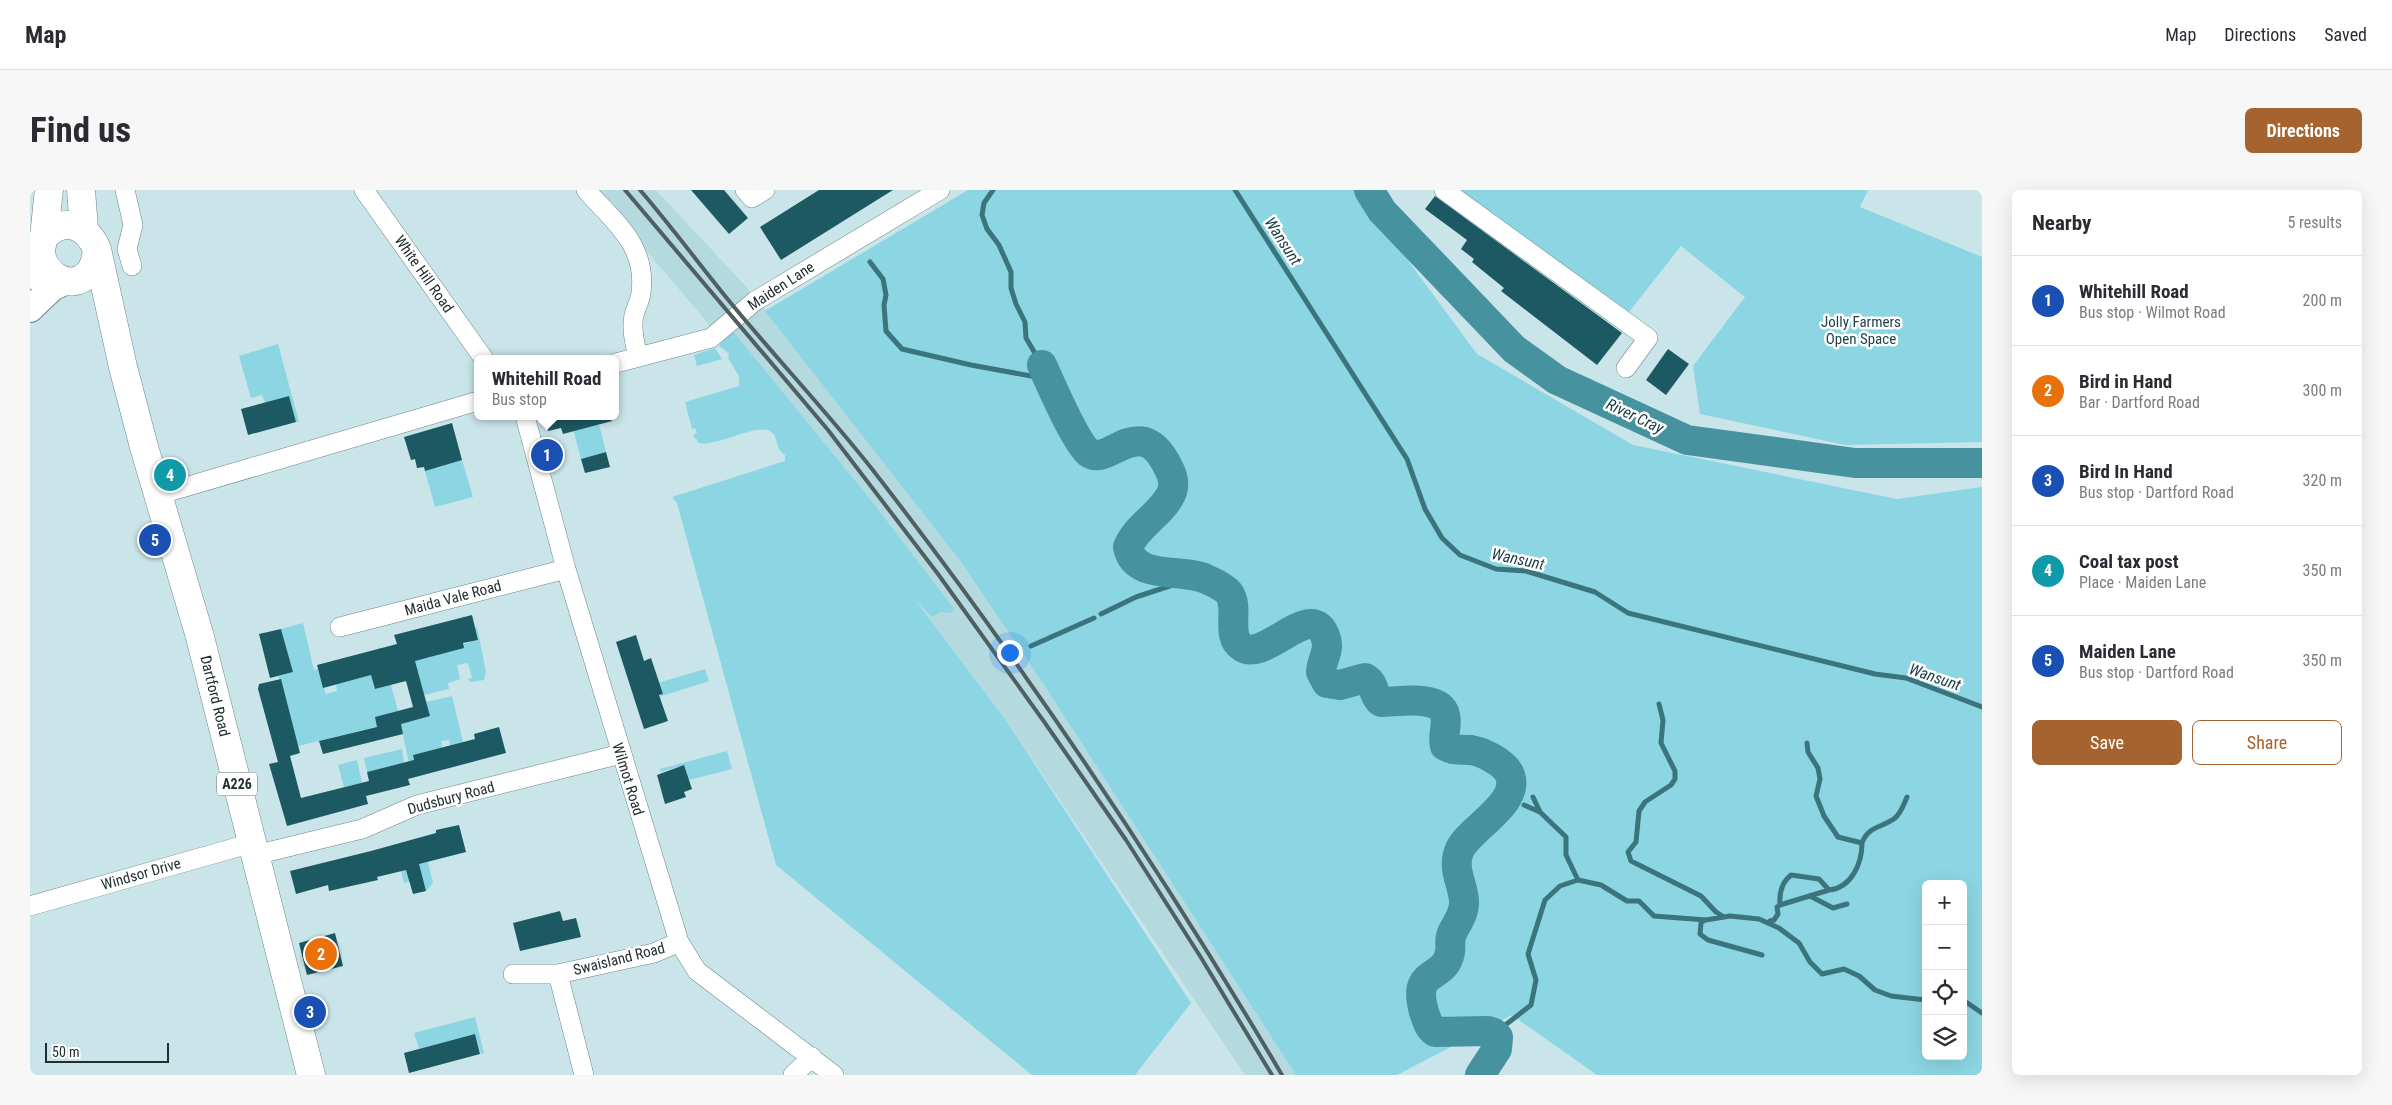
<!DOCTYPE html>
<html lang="en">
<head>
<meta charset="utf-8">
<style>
	:root { --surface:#fff; --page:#f7f7f7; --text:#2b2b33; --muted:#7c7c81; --line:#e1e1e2; --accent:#a5632f }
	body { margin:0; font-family:"Roboto Condensed",sans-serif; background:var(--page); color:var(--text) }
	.controls { position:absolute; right:15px; bottom:15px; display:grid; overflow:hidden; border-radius:8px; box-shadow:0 5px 20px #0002 }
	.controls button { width:45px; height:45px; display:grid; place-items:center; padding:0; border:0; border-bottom:1px solid var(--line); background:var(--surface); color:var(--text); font:25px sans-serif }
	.scale { position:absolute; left:15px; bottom:12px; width:124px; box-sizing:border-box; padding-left:5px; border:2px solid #232e30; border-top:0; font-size:14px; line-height:18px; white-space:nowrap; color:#232e30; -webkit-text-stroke:4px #fff; paint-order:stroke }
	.you { position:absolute; left:979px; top:462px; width:18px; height:18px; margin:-12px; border:4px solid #fff; border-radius:50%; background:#1a73e8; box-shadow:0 0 0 8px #1a73e833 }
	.badge { display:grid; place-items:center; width:32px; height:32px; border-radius:50%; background:var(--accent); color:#fff; font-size:16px; font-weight:700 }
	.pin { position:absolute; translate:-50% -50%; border:2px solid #fff; box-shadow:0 1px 5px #0006 }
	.popup { position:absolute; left:444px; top:165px; width:145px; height:65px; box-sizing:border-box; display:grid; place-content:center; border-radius:8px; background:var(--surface); filter:drop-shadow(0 1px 4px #0005); font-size:16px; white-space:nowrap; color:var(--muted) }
	.popup b { font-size:19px; color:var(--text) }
	.popup::after { content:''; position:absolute; left:50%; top:100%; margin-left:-10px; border:10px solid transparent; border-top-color:var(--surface) }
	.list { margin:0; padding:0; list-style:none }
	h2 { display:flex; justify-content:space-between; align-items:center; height:65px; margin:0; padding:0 20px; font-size:21px }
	h2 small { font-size:16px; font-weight:400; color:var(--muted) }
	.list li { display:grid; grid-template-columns:32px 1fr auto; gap:15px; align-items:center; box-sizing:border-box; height:90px; padding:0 20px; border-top:1px solid var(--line) }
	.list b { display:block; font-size:19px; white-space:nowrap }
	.list p { margin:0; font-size:16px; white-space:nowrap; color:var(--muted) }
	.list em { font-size:16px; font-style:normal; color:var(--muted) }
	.actions { display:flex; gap:10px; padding:15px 20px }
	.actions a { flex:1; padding:11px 0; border:1px solid var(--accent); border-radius:8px; text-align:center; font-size:18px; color:var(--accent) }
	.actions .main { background:var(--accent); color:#fff }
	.icon { flex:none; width:28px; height:28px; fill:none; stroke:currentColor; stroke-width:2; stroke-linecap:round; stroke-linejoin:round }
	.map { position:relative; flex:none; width:1952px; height:885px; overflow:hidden; border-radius:8px }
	header { display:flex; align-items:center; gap:30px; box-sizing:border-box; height:70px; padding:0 25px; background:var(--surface); border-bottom:1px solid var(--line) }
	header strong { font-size:24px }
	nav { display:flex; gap:28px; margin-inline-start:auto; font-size:18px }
	.intro { display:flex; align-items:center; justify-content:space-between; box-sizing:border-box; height:120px; padding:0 30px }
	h1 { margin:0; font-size:35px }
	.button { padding:12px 22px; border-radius:8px; background:var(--accent); color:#fff; font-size:18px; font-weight:700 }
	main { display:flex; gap:30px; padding:0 30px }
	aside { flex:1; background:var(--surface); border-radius:8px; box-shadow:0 5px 20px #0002 }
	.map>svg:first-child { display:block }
	.built { fill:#b4dae0 }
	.green { fill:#8bd6e2; fill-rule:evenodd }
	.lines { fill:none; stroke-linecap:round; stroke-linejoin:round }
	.stream { stroke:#3c747d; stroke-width:5 }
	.river { stroke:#46929e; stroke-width:30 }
	.building { fill:#1d5962 }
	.minor-casing { stroke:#6c868a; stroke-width:20 }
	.secondary-casing { stroke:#6c868a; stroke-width:28 }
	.primary-casing { stroke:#6c868a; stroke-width:29 }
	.minor { stroke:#fff; stroke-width:19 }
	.secondary { stroke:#fff; stroke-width:26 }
	.primary { stroke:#fff; stroke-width:28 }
	.rail { stroke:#505f62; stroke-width:4 }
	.labels { text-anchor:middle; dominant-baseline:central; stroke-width:5; stroke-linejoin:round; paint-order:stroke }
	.shield { fill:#fff; stroke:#656d6e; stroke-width:1 }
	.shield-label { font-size:14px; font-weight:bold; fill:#232e30 }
	.street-label { font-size:15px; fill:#232e30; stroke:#fff }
	.park-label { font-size:15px; fill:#1f4349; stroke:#fff }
	.water-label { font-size:16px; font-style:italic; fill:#183d43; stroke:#fff }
</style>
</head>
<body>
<header>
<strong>Map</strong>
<nav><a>Map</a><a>Directions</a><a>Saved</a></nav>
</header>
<div class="intro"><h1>Find us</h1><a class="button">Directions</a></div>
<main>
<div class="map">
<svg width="1952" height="885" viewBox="0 0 1952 885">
	<rect width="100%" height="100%" fill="#c9e5ea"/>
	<!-- built -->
	<path class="built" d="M565,0H626L722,103L931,372L1018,501L1266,885H1215L975,529L777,266L695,161L676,131Z"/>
	<!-- green -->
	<path class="green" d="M938,0H1326L1447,164L1603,255L1867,309L1952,297V885H1567L1482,825L1367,885H1266L1018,501L931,372L735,121ZM1896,694H1933V866H1896Z
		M1428,0H1838L1830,17L1952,67V252L1815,255L1670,224L1663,176L1715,107L1651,56L1599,122Z
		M702,140L844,314L924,419L921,423L910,422L902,427L886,411L975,529L1161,813L1105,885H1002L746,675L647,313L642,307L755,271V265C744,257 749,247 741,242C728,232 689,257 669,253L663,245L667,243L665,238L662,239L655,212L709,196V186L698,168L700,163L689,156Z
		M248,154L269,232H266L259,206L235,213L232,205L221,208L209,166Z
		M685,158L692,169L667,176L664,165Z
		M569,234L576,262L551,269L542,235Z
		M403,264L407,278L413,276L412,271L432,270L443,307L405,317L395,281L401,279Z
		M273,433L284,480L288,479L296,504L307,501L306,494L341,485L345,499L356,496L347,459L351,458L368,521L397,516L396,512L422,506L433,552L420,556L419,550L411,551L412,558L383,565L384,572L379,573L370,531L248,561L250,492L248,486L263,482L251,439Z
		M447,437L456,482L454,490L441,492L438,489L442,488L438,473L427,475L430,489L418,493L419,499L394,505L384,468L397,463L398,468C415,463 430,454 448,450L445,438Z
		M675,479L679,491L626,508L633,504L631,499L621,495Z
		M372,559L374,573L337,582L334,568Z
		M697,561L702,579L659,590L654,575L631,582L630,579Z
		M327,570L332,593L314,597L308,575Z
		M397,668L403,693L396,701L392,688L374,693L370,676Z
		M445,827L454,863L451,864L445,844L389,859L384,843Z"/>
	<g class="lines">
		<!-- stream -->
		<path class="stream" d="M963,0L954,13L952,25L957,39L969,55L981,82V98L986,114L995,132L996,148L1012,175
			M1205,0L1377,269L1395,319L1412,348L1430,365L1466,379L1496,381L1565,402L1598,423L1845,484L1876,488L1952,517
			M840,72L853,89L856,105L854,115L856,141L872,159L941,175L1012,188L1020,194
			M1071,424L1106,407L1152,392L1162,385
			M1001,456L1064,428
			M1629,514L1633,530L1631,553L1645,581V589L1641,595L1615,612L1609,621L1606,652L1598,662L1601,671L1671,706L1686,722L1694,727
			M1503,607L1510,622L1536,647V665L1548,690
			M1494,615L1510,622
			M1832,653C1838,636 1852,638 1865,628C1871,623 1874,614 1877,607
			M1780,706L1803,718L1817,714
			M1750,715L1799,700
			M1675,730L1671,733L1670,744L1678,750L1732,765
			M1740,731L1744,730L1748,724L1747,717L1750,715C1749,703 1751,693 1761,685L1789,689L1799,700C1821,698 1832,674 1832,653L1808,647L1794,626L1786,606L1790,589L1788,578L1778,562L1777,553
			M1933,810L1952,823
			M1474,836L1501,815L1506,790L1498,764L1515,710L1530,696L1548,690L1571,695L1597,711H1609L1624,726L1676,730L1700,726L1729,729L1749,738L1769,753L1780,772L1792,784L1814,779L1829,786L1845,800L1861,806L1896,810"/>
		<!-- river -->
		<path class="river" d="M1339,0L1352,21L1484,159L1527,190L1657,250L1825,273H1952
			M1012,175C1020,193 1046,253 1059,263C1079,277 1111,219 1139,279C1143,286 1145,296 1141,304C1131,325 1107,335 1098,357C1104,391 1154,378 1176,389C1183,392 1194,397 1199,403C1210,418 1195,446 1212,457C1236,473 1284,405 1296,449C1300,461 1291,471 1291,482L1297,493L1310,495L1335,488C1346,494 1342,505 1351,512C1368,512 1410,504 1415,525C1418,536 1412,545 1415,556C1424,561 1431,559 1441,560C1453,562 1473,572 1479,583C1493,612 1441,637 1430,659C1421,678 1433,693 1434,711C1435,723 1427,733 1422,743C1419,750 1421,755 1420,762C1415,792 1381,776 1394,822C1397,830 1398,837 1405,842L1458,841L1464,843L1468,847L1467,859L1450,885"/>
	</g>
	<!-- building -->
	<path class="building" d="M661,0H694L718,28L699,44Z
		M789,0H863L751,70L730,37Z
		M1405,6L1592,143L1567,175L1471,101L1474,98L1442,72L1444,69L1431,59L1437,50L1395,19Z
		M1638,159L1659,174L1636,205L1616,190Z
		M259,206L266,232L218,245L211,219Z
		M514,226H581L582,231L533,244L531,238L518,241Z
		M422,233L432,270L395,281L394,277L387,278L385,269L381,270L374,247Z
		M576,262L580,277L555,283L551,269Z
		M442,425L448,450L433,453L434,458L385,471L400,526L371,534L373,544L293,564L289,551L347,537L345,527L383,517L376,491L345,499L341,485L293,498L287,475L367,454L364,445Z
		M251,439L263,482L240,488L229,444Z
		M606,445L614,471L621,468L633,504L629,505L638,531L614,539L586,452Z
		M251,489L270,563L260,566L271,608L339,591L337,582L384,570L383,565L445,549L444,544L469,537L476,563L378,589L380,595L336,606L338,614L257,636L239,574L248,572L228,499L229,494Z
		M654,575L662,599L654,602L656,607L635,614L627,585Z
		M429,635L436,662L389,674L396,701L383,704L376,680L347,687L348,690L299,701L298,695L266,704L260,681L341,661L406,643V640Z
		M530,721L533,731L546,728L551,747L490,761L483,733Z
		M305,743L313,776L277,785L269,753Z
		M445,844L450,864L379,883L374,863Z"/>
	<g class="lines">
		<defs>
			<path id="minor" d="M95,0L103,35L97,59L102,76
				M334,0L454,169
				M556,0C585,33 617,55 611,103C610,111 606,118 604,125C601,139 605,154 608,167
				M715,0L722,8L735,0
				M1414,0L1618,148L1596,178
				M586,173L681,148L725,111L910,0
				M495,226L536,379L649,752L667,781L804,885
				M128,305L448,211
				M310,437L536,379
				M225,665L332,639L387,615L591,564
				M0,716L222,653
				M483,784H528L624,763L649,752
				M528,784L554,885
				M763,885L782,867"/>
			<path id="secondary" d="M0,86L11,61
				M0,119L22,98L36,91"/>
			<path id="primary" d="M19,0C17,15 16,31 14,46C13,51 11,57 11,62C13,85 40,102 58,84C65,77 66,68 67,59
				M51,0L54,39
				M13,48C34,25 56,35 67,59L93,177L114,257L170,447L281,885"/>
		</defs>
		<!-- minor casing -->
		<use href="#minor" class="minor-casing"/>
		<!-- secondary casing -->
		<use href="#secondary" class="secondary-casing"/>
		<!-- primary casing -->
		<use href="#primary" class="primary-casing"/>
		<!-- minor -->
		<use href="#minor" class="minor"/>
		<!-- secondary -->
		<use href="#secondary" class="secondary"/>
		<!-- primary -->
		<use href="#primary" class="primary"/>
		<!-- rail -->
		<path class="rail" d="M595,0L798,240L908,384L1015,533L1096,650L1170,766L1242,885
			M610,0C641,36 669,74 700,112C746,168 797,222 842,279C992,472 1128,675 1252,885"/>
	</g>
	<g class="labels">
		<!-- shield labels -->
		<rect class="shield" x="187" y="582.5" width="40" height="23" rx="4"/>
		<g class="shield-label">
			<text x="207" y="594">A226</text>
		</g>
		<!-- street labels -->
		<g class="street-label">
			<text transform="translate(394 84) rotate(55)">White Hill Road</text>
			<text transform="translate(751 96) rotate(-33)">Maiden Lane</text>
			<text transform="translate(423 408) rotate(-15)">Maida Vale Road</text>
			<text transform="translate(185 506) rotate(76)">Dartford Road</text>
			<text transform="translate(598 589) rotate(73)">Wilmot Road</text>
			<text transform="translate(421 608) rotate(-15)">Dudsbury Road</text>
			<text transform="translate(111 684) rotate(-16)">Windsor Drive</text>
			<text transform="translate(589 769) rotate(-14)">Swaisland Road</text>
		</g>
		<!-- park labels -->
		<g class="park-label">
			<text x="1831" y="132">Jolly Farmers<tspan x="1831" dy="17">Open Space</tspan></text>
		</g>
		<!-- water labels -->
		<g class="water-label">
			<text transform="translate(1253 51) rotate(57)">Wansunt</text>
			<text transform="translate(1605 226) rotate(25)">River Cray</text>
			<text transform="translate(1488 369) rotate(12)">Wansunt</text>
			<text transform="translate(1905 487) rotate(19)">Wansunt</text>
		</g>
	</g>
</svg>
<div class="controls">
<button>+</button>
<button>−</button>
<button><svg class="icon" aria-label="locate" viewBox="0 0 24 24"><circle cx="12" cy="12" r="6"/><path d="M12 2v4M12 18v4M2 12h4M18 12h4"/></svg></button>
<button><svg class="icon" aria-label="layers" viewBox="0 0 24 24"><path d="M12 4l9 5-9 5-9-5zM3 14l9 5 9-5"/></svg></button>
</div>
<div class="scale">50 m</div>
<div class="you"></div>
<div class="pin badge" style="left:517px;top:265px;background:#1a4fb4">1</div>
<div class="popup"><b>Whitehill Road</b>Bus stop</div>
<div class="pin badge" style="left:291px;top:764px;background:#e8710a">2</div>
<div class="pin badge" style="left:280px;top:822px;background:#1a4fb4">3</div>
<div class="pin badge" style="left:140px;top:285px;background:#0f9aa8">4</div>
<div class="pin badge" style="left:125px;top:350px;background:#1a4fb4">5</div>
</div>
<aside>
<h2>Nearby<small>5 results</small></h2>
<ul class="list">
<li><span class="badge" style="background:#1a4fb4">1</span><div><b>Whitehill Road</b><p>Bus stop · Wilmot Road</p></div><em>200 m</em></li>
<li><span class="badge" style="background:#e8710a">2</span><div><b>Bird in Hand</b><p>Bar · Dartford Road</p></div><em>300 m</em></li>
<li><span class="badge" style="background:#1a4fb4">3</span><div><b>Bird In Hand</b><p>Bus stop · Dartford Road</p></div><em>320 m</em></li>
<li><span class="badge" style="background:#0f9aa8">4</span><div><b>Coal tax post</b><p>Place · Maiden Lane</p></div><em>350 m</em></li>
<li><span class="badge" style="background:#1a4fb4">5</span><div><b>Maiden Lane</b><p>Bus stop · Dartford Road</p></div><em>350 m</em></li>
</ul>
<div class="actions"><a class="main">Save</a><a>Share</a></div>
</aside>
</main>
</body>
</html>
